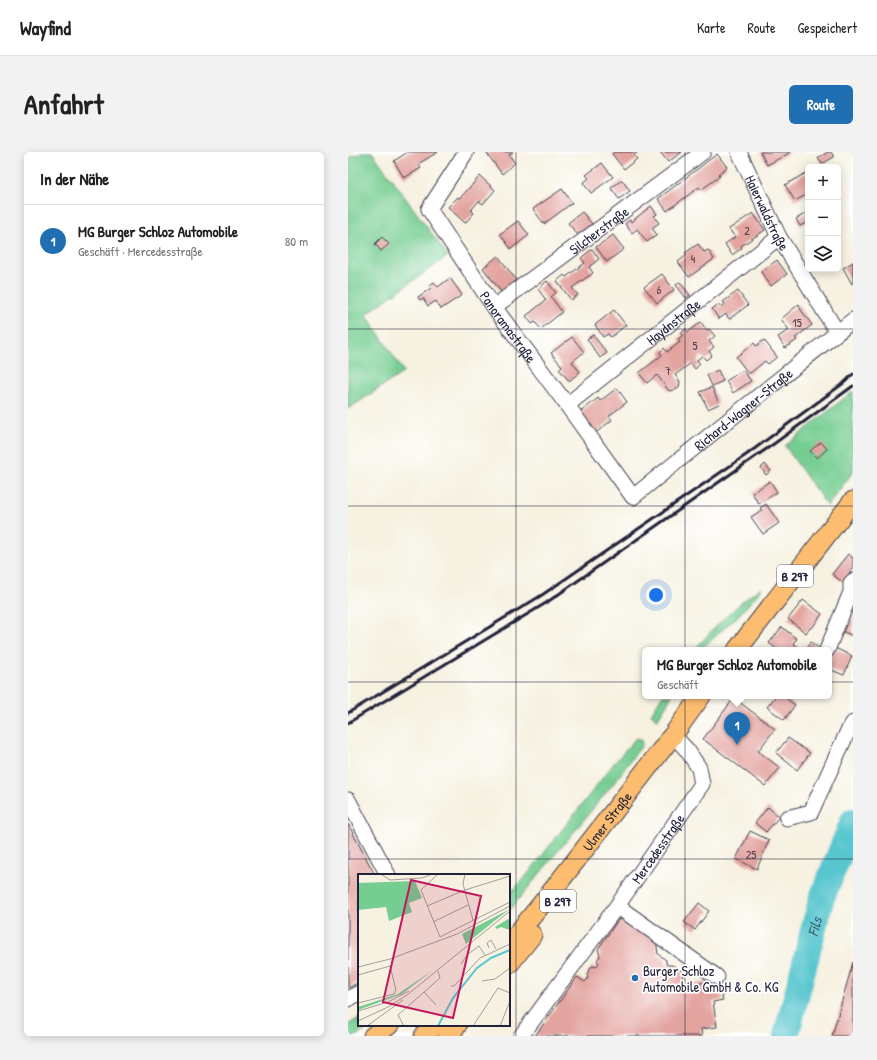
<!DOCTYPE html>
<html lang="de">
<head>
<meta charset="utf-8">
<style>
	:root { --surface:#fff; --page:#f2f2f2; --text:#222; --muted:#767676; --line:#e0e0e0; --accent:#1f6fb2 }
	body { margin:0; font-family:"Patrick Hand",sans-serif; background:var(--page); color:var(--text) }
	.controls { position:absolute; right:12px; top:12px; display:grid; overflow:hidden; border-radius:6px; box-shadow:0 2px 10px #0003 }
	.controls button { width:36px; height:36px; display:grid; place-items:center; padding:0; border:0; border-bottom:1px solid var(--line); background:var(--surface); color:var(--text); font:20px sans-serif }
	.you { position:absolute; left:308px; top:443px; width:14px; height:14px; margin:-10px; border:3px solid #fff; border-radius:50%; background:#1a73e8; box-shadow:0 0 0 6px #1a73e833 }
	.badge { display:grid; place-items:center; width:26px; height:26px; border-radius:50%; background:var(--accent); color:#fff; font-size:13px; font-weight:700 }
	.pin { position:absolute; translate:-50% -33px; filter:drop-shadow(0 1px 2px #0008) }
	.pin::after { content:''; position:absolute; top:21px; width:14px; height:12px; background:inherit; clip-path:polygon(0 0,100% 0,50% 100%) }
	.popup { position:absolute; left:294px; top:495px; width:190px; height:52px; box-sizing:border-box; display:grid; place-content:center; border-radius:6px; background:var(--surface); filter:drop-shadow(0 1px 3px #0005); font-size:13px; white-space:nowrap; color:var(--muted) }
	.popup b { font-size:15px; color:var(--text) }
	.popup::after { content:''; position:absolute; left:50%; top:100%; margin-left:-8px; border:8px solid transparent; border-top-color:var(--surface) }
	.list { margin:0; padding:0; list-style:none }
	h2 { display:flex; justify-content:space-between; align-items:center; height:52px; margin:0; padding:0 16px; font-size:17px }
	h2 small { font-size:13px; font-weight:400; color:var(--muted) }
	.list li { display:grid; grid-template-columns:26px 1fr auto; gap:12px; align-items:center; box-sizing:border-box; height:72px; padding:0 16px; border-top:1px solid var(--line) }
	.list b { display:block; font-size:15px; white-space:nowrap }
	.list p { margin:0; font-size:13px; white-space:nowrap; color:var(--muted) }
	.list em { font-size:13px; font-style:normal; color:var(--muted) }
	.icon { flex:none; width:22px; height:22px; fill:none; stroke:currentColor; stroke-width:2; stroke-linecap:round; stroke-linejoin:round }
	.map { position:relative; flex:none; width:505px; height:884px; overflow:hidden; border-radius:6px }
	header { display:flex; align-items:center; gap:24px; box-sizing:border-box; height:56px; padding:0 20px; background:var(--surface); border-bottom:1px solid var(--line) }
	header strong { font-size:19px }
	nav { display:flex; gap:22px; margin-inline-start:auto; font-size:14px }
	.intro { display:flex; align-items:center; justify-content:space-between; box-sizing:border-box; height:96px; padding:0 24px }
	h1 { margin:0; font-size:28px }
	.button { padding:10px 18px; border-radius:6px; background:var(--accent); color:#fff; font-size:14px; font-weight:700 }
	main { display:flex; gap:24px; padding:0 24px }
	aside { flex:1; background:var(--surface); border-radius:6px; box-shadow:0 2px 10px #0003 }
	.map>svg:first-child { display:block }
	.green { fill:#76cd92; stroke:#4c7866 }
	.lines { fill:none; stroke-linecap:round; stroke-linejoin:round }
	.river { stroke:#59c6cf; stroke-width:26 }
	.building { fill:#e3a39f }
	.minor-casing { stroke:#424154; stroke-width:17 }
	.major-casing { stroke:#424154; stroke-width:21 }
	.minor { stroke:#fff; stroke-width:15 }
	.major { stroke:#fcbd6f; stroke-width:19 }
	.rail { stroke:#22223b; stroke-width:3 }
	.grid { fill:none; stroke:#22223b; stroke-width:1; stroke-opacity:0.55 }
	.poi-dot { fill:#1f6fb2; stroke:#fff; stroke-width:1.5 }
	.labels { text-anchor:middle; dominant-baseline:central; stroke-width:3.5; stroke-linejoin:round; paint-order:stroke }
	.number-label { font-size:12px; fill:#524254 }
	.shield { fill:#fff; stroke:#646476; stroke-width:1 }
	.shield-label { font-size:13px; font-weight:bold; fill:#22223b }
	.street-label { font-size:14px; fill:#22223b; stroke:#fff }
	.poi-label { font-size:14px; fill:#22223b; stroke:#fff; text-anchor:start }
	.water-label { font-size:15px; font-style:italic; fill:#355b6f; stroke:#fff }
	.inset-river { fill:none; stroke:#59c6cf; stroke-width:2 }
	.inset-road { fill:none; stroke:#a19e9e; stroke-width:1 }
	.view { fill:#c2185b; fill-opacity:0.15; stroke:#c2185b; stroke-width:2 }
	.inset-edge { fill:none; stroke:#22223b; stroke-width:2 }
</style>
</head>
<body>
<header>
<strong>Wayfind</strong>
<nav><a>Karte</a><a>Route</a><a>Gespeichert</a></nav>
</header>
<div class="intro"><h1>Anfahrt</h1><a class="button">Route</a></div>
<main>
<aside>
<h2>In der Nähe<small></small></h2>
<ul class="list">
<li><span class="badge">1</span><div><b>MG Burger Schloz Automobile</b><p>Geschäft · Mercedesstraße</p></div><em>80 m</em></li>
</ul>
</aside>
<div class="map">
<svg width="505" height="884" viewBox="0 0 505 884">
	<rect width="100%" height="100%" fill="#fff"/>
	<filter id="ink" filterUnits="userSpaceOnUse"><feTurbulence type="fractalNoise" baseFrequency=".025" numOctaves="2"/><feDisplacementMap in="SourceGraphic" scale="8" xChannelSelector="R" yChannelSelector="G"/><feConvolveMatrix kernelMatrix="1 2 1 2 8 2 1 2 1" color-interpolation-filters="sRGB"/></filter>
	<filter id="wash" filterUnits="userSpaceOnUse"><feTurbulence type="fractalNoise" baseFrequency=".012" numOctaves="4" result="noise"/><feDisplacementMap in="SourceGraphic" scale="16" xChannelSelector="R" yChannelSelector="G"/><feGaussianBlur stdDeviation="0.9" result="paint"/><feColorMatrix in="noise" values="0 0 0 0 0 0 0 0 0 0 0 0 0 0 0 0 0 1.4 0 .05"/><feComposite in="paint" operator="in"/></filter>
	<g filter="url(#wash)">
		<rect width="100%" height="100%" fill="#f6f1e0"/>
		<!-- green -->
		<path class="green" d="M17,0H24L100,104L18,162L56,220L0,257V6Z
			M505,239V320L479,354L437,294Z
			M412,436L414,437L389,465L352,498H346C367,475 387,454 412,436Z
			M314,544H324L309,568L303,562Z
			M288,586L293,588L294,593L266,631L161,759V742L175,728L267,610Z
			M11,866V873H25L8,884H0V873Z"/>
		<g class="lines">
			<!-- river -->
			<path class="river" id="s1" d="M438,884L473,748L505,669"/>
		</g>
		<g id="blocks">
			<!-- building -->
			<path class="building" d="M60,0H90L70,12L73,16L56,26L46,9Z
				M138,0H165L161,3L167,11L154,22Z
				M267,0H290L286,3L289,7L276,17L264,2Z
				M312,0H334L320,10Z
				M412,0H443L419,13Z
				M480,0H483L486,5L474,12L470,6Z
				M369,2L379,15L370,22L372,24L353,38L351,35L319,59L310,47Z
				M254,11L265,25L243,41L235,31L241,26L238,23Z
				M458,21L460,25V42L447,49L437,33Z
				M132,24L147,38L135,52L131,49L123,58L126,61L117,71L100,55L110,45L112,46Z
				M274,28L282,39L271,47L263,36Z
				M214,37L224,51L196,72L185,57Z
				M303,54L309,62L306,64L311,71L304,76L309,83L299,90L289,77L284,81L277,72L282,68L283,70Z
				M234,60L244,72L230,83L220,71Z
				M460,60V70L452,74L448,67Z
				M405,61L417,78L393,94L394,96L384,103L377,92L387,85L381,77Z
				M170,69L181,83L163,97L152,82Z
				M265,83L276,97L259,110L248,95Z
				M34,85L41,92L33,99L27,92Z
				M350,92L356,100L360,98L366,107L341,125L330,110L339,103L337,101Z
				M244,97L251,107L241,115L245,121L224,136L230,143L223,148L209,129L216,123L218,125L237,111L233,106Z
				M150,104L169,129L154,141L135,116Z
				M429,108L439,122L423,134L413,120Z
				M505,110V131L504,132L495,116Z
				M314,122L326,138L309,151L296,135Z
				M102,126L114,143L93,157L88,149L80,154L75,146L72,148L70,145L83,136L81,134L86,130L90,135Z
				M199,129L208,141L203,145L214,160L193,177L187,170L184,172L178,164L198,148L190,137Z
				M332,130L342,143L338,146L328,133Z
				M390,139L400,153L381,167L378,162L371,167L364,157L371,152L372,155L377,152L375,150Z
				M451,152L453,158L464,173L447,186L449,188L437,196L430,185L441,178L433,167Z
				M266,158L278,173L263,185L260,182L255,185L247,173Z
				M353,170L359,179L361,177L367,184L361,189L366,195L361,199L364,203L358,208L354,204L349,208L352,212L347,217L343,211L327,223L332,230L331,235L325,238L321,239L309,223L299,231L291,221L314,203L312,200L316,196L319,200L332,190L330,187L335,183L333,181L338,177L340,180Z
				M245,183L259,201L252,206L239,187Z
				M224,185L236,200L224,210L232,220L221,229L211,217L214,214L203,201Z
				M416,188L429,205L420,212L417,209L401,222L388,205L406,191L408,194Z
				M370,218L375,229L364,234L359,223Z
				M395,218L403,229L385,241L378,229Z
				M364,235L371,252L360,257L352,240Z
				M269,236L279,250L261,264L264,268L245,283L230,262L250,246L252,249Z
				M473,290L479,297L469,306L462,299Z
				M417,312L423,319L418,323L413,316Z
				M422,329L429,340L411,352L404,341Z
				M418,352L431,371L415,382L403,365L414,358L412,356Z
				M500,402L505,406V417L494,430L484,422Z
				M455,448L474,462L464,476L463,475L458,481L440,467Z
				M503,458L505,459V484L494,479Z
				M434,475L449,487L445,491L451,496L450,498H430L421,491Z
				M463,490L472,497L471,498H464L459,495Z
				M487,496L504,504L496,523L481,517V511Z
				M428,544H435L447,553L436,568L419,555Z
				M386,546L427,577L410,599L432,616L417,634L355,587Z
				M440,586L462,601L449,618L428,601Z
				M420,655L431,665L418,680L407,671Z
				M0,672L27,723H11V830L0,836Z
				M402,679L421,688L409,717L388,707Z
				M351,751L361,759L347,778L336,770Z
				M279,767L308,787L310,802L318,808V812L320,813H324L334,819L336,834L371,828L372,831L380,837L374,845L375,848L365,850L369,875L353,877L354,884H187L229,825L237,830L240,826L239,822L244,814L248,815L251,811L249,808L252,804L250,797L270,768Z
				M505,810V884H484Z"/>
		</g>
	</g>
	<g filter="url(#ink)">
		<use href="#blocks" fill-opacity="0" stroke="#424154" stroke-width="1"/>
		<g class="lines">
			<defs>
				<g id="minor">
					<path id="s2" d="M118,0L81,57L146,155L219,253L285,345L505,168"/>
					<path id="s3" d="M391,0L431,85L489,180"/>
					<path id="s4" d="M146,155L355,0"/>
					<path id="s5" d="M219,253L431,85"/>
					<path d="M479,498L503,440V431L505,429"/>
					<path d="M0,648L40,723"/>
					<path d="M439,666L463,660L499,581L505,571"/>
					<path d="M269,754L369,825"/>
					<path d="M0,847L11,841"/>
					<path id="s6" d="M173,884L269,754L354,632L351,616L339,598L325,583"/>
				</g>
				<g id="major">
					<path d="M389,498L505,349"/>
					<path id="s7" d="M161,792L201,743L325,583L353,544"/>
					<path d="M161,812L184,783"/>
					<path d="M25,884L41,873"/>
					<path d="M76,884L87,873"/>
					<path d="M100,884L109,873"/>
				</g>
			</defs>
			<!-- minor casing -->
			<use href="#minor" class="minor-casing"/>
			<!-- major casing -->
			<use href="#major" class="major-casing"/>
			<!-- minor -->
			<use href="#minor" class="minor"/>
			<!-- major -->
			<use href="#major" class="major"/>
			<!-- rail -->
			<path class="rail" d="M0,561L194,443L398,303L497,230L505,222
				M0,571L198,451L427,291L505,234"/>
		</g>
	</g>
	<!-- grid -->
	<path class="grid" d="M168,0V884M337,0V884M0,177H505M0,354H505M0,530H505M0,707H505"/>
	<!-- markers -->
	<circle class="poi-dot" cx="287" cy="826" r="4"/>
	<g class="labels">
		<!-- number labels -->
		<g class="number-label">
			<text x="399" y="78">2</text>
			<text x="345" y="106">4</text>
			<text x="311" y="137">6</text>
			<text x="449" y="170">15</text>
			<text x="347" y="193">5</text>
			<text x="320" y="218">7</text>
			<text x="403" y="702">25</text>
		</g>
		<!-- shield labels -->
		<g class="shield">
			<rect x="429" y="413" width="36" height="22" rx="3"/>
			<rect x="192" y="738" width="36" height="22" rx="3"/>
		</g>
		<g class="shield-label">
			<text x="447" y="424">B 297</text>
			<text x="210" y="749">B 297</text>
		</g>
		<!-- street labels -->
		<g class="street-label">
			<text stroke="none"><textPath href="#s3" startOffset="67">Haierwaldstraße</textPath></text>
			<text stroke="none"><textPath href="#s4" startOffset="130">Silcherstraße</textPath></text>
			<text stroke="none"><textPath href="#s5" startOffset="135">Haydnstraße</textPath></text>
			<text stroke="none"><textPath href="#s2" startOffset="210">Panoramastraße</textPath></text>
			<text stroke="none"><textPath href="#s2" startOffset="562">Richard-Wagner-Straße</textPath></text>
			<text stroke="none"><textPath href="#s7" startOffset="157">Ulmer Straße</textPath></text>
			<text stroke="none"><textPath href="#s6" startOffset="232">Mercedesstraße</textPath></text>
		</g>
		<!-- poi labels -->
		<g class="poi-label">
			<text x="295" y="818">Burger Schloz<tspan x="295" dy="16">Automobile GmbH &amp; Co. KG</tspan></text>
		</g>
		<!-- water labels -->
		<g class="water-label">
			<text stroke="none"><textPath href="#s1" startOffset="113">Fils</textPath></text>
		</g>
	</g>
	<!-- overview -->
	<g transform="translate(10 722)">
		<rect width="152" height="152" fill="#f6f1e0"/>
		<path d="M57,7L64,24L51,29L54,38L31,47L28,33L0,36V9ZM152,35L135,48L108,70L104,60ZM152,44V56L143,53L139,55L137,53ZM75,96L44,120L0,136V133L40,120Z" fill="#76cd92"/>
		<path class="inset-river" d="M80,152L95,124L119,94L133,84L152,76"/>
		<path class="inset-road" d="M23,0L32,6L64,4L74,0M80,0L63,16L82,63L152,28M107,0L105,10L115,46M69,32L107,16L152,2M75,48L110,31M131,74L129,69L133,66L138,75M103,90L109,81L121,72L127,81M0,93L32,85L99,60L152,32M0,101L32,92L38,116L36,120L0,129M124,107L137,105L152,94M93,112H96L122,84L152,70M140,114L152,119M66,118L78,131M0,137L30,128L51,117M0,147L30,133L49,121L152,37M9,152L45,126M46,152L40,141L82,104L80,97M115,152L140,114M142,152L152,127"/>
		<path class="view" d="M53,6L123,22L95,144L25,128Z"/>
		<rect width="152" height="152" class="inset-edge"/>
	</g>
</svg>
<div class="controls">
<button>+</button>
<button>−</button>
<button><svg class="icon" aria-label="layers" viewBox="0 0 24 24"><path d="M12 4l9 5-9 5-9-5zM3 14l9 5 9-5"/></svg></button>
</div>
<div class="you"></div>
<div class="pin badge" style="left:389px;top:593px">1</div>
<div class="popup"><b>MG Burger Schloz Automobile</b>Geschäft</div>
</div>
</main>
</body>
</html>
